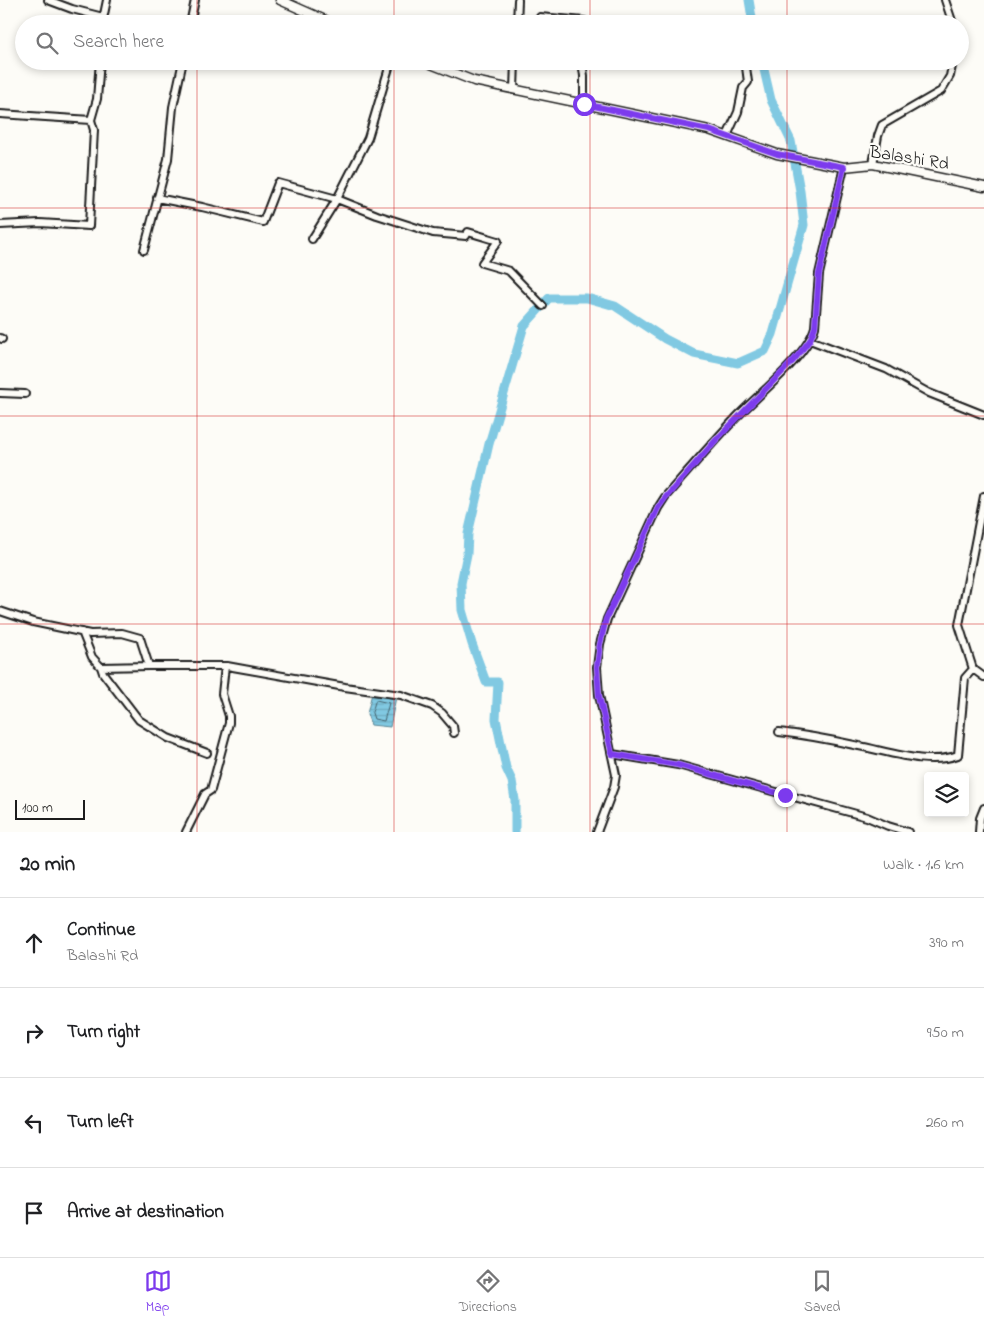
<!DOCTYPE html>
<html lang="en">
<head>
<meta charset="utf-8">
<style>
	:root { --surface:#fff; --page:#f6f6f6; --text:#202124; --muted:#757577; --line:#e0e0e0; --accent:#7c3aed }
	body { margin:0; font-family:"Indie Flower",sans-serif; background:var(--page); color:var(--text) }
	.controls { position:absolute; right:15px; bottom:15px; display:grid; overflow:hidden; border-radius:5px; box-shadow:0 2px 8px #0003 }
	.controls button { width:45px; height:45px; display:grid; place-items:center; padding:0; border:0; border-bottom:1px solid var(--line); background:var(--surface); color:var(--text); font:25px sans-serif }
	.scale { position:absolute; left:15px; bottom:12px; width:70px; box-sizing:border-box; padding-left:5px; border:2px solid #1c1c1c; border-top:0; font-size:14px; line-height:18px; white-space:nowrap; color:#1c1c1c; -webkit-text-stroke:4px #fdfcf7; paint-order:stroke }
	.stop { position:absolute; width:15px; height:15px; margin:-11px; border:4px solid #7c3aed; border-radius:50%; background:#fff }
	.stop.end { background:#7c3aed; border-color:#fff; box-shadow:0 1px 5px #0008 }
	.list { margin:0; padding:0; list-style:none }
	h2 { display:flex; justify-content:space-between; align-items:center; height:65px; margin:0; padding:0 20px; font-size:21px }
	h2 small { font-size:16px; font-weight:400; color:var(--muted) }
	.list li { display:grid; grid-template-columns:32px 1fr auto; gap:15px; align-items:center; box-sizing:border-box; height:90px; padding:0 20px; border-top:1px solid var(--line) }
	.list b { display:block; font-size:19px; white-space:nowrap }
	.list p { margin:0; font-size:16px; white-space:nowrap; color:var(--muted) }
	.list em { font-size:16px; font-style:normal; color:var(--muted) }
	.icon { flex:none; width:28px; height:28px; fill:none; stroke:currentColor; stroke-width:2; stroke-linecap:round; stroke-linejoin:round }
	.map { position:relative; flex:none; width:984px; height:832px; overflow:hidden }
	.search { position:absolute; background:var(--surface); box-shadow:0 2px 8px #0003; left:15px; right:15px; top:15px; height:55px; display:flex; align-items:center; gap:12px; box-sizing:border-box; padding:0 18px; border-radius:28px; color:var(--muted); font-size:19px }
	.sheet { height:425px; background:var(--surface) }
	nav { display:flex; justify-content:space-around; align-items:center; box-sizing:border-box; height:70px; border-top:1px solid var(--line); background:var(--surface); font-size:14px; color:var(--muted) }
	nav a { display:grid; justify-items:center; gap:2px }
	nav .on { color:var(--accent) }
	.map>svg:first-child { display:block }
	.water { fill:url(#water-rules); stroke:#598493 }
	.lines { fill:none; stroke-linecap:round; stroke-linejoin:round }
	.shore { stroke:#44616b; stroke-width:1 }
	.river { stroke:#81c9e2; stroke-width:9 }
	.minor-casing { stroke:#1c1c1c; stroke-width:10 }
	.major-casing { stroke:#1c1c1c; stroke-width:11 }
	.minor { stroke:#fdfcf7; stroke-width:6 }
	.major { stroke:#fdfcf7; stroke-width:8 }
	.route { stroke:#7c3aed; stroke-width:6 }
	.grid { fill:none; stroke:#d62828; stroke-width:1; stroke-opacity:0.55 }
	.labels { text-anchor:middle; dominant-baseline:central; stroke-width:4.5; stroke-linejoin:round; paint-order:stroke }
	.street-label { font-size:18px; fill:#1c1c1c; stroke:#fdfcf7 }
</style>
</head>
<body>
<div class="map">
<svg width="984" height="832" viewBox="0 0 984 832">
	<defs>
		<pattern id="water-rules" width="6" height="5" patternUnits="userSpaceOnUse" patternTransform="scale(1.25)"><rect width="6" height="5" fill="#81c9e2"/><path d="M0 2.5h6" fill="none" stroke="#6facc1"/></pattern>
	</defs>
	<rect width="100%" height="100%" fill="#fdfcf7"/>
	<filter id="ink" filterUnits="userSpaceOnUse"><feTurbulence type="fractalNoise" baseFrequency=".02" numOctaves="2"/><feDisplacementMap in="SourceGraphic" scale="10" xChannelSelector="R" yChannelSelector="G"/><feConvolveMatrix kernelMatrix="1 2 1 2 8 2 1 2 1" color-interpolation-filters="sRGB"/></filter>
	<g filter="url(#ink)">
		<!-- water -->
		<path class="water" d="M372,693L396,697L390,727L371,725L367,714Z"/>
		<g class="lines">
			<!-- shore -->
			<path class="shore" d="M376,700L389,703L384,721L374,719L372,713Z"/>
			<!-- river -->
			<path class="river" d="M749,0L753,24
				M515,832V800L512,781L506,768L496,719L498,682H486L472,644L462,610L461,583L467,554L468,534L489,444L524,326L549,298H587L615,306L665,339L694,354L738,363L765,351L773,334L804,225L800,191L791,141L771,100L762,61"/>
			<defs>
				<path id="minor" d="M48,0L72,9L103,17
					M945,0L953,24
					M540,17L584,21V24
					M102,24L107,0
					M190,24L195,0
					M517,24L518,0
					M582,61L584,76V104
					M514,90L515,61
					M0,114L91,120
					M727,136L738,112L743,88L748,82L746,67
					M873,164L878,136L882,125L941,91L950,76L953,61
					M157,198L202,207L263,222L278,183L337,199L377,215L433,233L466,236L468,232L498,241L482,263L509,271L543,306
					M0,225L40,223L89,226L94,130L91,120L97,99L100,61
					M312,239L337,199L368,138L391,61
					M144,250L168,159L173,107L183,61
					M0,338L2,339
					M810,340L886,369L929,393L984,415
					M0,393L25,394
					M0,611L33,622L90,634L122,633L140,638L149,666H227L345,687L401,695L432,706L442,713L453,726L454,733
					M82,632L92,657L101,667L103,673L139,720L168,738L207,753
					M101,667L149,666
					M973,669L984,677
					M779,732C806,735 832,740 859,746C890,752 928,766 958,755L965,678L973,669L959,625L984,496
					M612,754L678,765L867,817L888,826L908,832
					M186,832L205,794L211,790L229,723V716L222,694L225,666
					M597,832L614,787L616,775L599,695L597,667L600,644L607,619L658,508L665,497C688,471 711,444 735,419C757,395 807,357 815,327L819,274L844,167
					M979,832L980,818L984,808"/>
				<path id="major" d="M280,0L334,24
					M423,61L474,81L709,130L777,154L844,167L873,164L984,187"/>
			</defs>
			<!-- minor casing -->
			<use href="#minor" class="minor-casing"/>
			<!-- major casing -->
			<use href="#major" class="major-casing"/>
			<!-- minor -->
			<use href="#minor" class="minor"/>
			<!-- major -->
			<use href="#major" class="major"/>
		</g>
	</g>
	<g class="lines" filter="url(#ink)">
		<!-- route -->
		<path class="route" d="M584,104L709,130L777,154L844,167L819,274L815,327L810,340L794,360L716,440L666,497L658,508L606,619L600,644L597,667L599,696L612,754L678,765L785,795"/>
	</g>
	<!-- grid -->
	<path class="grid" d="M197,0V24M394,0V24M590,0V24M787,0V24M197,61V832M394,61V832M590,61V832M787,61V832M0,208H984M0,416H984M0,624H984"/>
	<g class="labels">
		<!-- street labels -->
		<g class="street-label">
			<text transform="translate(909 159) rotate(9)">Balashi Rd</text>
		</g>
	</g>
</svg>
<div class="controls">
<button><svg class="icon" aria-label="layers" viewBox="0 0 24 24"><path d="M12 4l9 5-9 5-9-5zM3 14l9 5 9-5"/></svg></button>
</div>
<div class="scale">100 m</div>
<div class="stop" style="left:584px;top:104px"></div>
<div class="stop end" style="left:785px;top:795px"></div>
<div class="search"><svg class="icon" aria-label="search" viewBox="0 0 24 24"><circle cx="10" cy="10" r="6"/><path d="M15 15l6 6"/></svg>Search here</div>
</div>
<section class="sheet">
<h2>20 min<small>Walk · 1.6 km</small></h2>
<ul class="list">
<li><svg class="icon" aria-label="ahead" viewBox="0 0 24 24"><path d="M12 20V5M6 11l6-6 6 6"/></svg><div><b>Continue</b><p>Balashi Rd</p></div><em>390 m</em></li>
<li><svg class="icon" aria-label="right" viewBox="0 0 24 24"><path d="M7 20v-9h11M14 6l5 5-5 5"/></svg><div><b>Turn right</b></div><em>950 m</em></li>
<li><svg class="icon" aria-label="left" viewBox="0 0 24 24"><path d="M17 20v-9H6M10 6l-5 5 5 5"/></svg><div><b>Turn left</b></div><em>260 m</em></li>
<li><svg class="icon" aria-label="arrive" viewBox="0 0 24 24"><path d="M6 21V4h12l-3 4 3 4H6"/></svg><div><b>Arrive at destination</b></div></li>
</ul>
</section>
<nav>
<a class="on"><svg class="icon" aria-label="map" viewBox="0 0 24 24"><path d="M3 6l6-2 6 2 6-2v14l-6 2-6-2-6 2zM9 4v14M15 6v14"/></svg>Map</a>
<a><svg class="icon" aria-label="directions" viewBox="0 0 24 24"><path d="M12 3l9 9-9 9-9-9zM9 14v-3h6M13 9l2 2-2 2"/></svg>Directions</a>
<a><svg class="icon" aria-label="saved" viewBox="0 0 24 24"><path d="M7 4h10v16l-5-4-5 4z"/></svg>Saved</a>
</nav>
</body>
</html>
